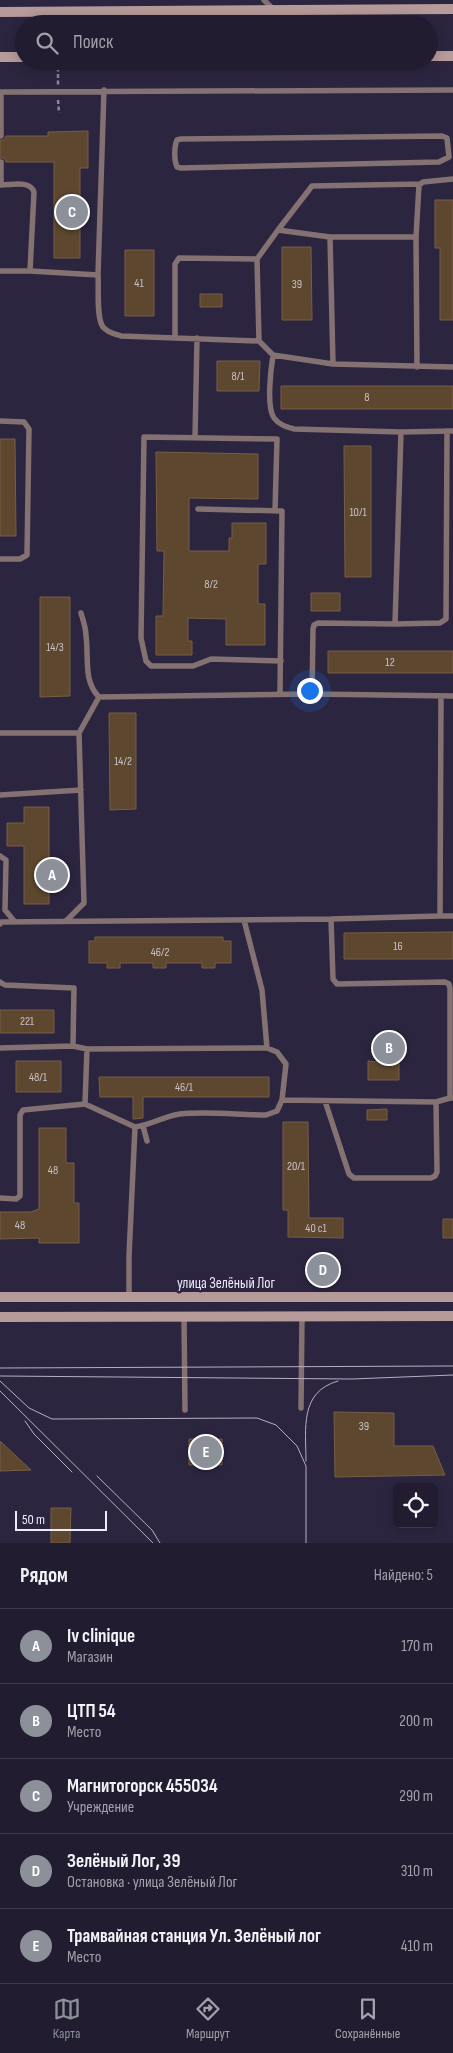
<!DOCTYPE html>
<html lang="ru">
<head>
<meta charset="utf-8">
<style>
	:root { --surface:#211c30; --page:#292538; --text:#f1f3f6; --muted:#a2a1ab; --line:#3e3a4c; --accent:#8c9099 }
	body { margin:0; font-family:"Sofia Sans Condensed",sans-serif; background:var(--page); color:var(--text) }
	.controls { position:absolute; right:15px; bottom:15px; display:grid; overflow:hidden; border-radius:8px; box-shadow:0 2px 12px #0003 }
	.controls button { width:45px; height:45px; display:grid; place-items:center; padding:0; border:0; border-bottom:1px solid var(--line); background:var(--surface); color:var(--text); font:25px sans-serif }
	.scale { position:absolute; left:15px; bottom:12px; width:92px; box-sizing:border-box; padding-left:5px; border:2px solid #edeafb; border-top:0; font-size:14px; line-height:18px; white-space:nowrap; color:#edeafb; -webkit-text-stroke:4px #2c2540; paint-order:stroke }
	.you { position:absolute; left:309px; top:690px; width:18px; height:18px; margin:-12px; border:4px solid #fff; border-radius:50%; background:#1a73e8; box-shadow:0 0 0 8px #1a73e833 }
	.badge { display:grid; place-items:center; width:32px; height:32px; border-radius:50%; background:var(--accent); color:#fff; font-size:16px; font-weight:700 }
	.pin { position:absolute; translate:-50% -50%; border:2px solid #fff; box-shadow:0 1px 5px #0006 }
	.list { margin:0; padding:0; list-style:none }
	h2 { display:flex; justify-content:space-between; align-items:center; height:65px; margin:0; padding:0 20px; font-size:21px }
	h2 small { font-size:16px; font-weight:400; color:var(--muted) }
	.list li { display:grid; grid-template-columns:32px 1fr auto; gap:15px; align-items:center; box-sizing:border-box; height:75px; padding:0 20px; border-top:1px solid var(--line) }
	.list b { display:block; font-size:19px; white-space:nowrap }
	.list p { margin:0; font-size:16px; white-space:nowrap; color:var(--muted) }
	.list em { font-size:16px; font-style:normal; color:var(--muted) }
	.icon { flex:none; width:28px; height:28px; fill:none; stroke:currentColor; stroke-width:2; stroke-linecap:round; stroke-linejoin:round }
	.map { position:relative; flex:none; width:453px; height:1543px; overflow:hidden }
	.search { position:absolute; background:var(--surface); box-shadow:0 2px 12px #0003; left:15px; right:15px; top:15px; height:55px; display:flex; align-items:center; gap:12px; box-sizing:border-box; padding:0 18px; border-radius:28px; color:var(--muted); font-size:19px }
	.sheet { height:440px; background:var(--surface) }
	nav { display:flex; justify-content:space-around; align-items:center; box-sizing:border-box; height:70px; border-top:1px solid var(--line); background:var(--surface); font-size:14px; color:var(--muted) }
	nav a { display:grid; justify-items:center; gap:2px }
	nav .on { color:var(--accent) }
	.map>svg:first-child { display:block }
	.building { fill:#5d472e; stroke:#765f45 }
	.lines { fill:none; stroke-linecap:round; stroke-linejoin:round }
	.path { stroke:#8b869c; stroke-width:2.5; stroke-dasharray:4 2.5; stroke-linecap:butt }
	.lane { stroke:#847272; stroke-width:5.5 }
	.secondary { stroke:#b79b9b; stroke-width:10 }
	.tram { stroke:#b4b0c4; stroke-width:1 }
	.labels { text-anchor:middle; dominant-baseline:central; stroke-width:5; stroke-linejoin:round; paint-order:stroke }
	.number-label { font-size:12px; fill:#c9c1c8 }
	.street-label { font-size:15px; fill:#edeafb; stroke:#2c2540 }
</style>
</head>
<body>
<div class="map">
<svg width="453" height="1543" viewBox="0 0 453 1543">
	<rect width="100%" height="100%" fill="#2c2540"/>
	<!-- building -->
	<path class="building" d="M88,131V168H80V258H54V162H6L4,158H0V140H4L6,136H48V132Z
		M435,200H453V320H440V248H435Z
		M282,247H311L312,320H282Z
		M125,250H154V316H125Z
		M200,294H222V307H200Z
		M217,361H260L259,391H217Z
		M281,386H453V409H281Z
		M0,439H15L16,536H0Z
		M344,446H371V577H345Z
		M156,452L258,454V499L189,498V551H229V538H232V523H266V564H258V604H265V645H226V619L188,618V641H192V655H156V616H163L164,551H157Z
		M311,593H340V611H311Z
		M40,597H70V696L40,697Z
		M328,651H453V673H328Z
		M109,713H136V809L110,810Z
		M24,807H49V867H66V887H49V904H24V846H7V823H24Z
		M453,932V959H344V933Z
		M95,937H223V941H231V963H215V968H202V963H166V968H153V963H120V968H107V963H89V941H95Z
		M0,1010H54V1033H0Z
		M379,1035H399V1080H368V1061L379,1062Z
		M16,1061H61V1092H16Z
		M99,1077H269V1097H143V1118L133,1119V1097H100Z
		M387,1109V1120H367V1110Z
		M283,1122H308L309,1218H343V1238L288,1237V1210H283Z
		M39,1128H66V1163H74V1203H79V1243H39V1238L0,1239V1212H31L39,1209Z
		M443,1219H453V1238H443Z
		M334,1412L394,1413V1446H433L445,1475L335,1477Z
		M189,1439H222V1465H189Z
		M0,1441L31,1470L0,1471Z
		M51,1508H71L70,1543H51Z"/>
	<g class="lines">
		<!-- path -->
		<path class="path" d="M58,61V85
			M58,100L59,113"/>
		<!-- lane -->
		<path class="lane" d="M264,0L274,10
			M0,92L453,90
			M1,92V136
			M442,136L447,138L449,157L439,162L181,168L177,167C174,160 174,147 177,140L181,139Z
			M278,230L312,186L420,184
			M330,237L333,364
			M257,259L259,341L273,355
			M0,271H30L34,192C30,180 12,185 1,185V162
			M30,271L98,275C99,287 96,318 103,327C108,333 115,334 121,336L259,341
			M98,275L104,90
			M175,337V264L179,258L257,259L278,230L330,237H416
			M417,367L416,237L419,185L423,182L453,179
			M453,367L333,364L273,355C271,368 266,407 274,418C279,425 287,427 294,429L401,432L453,431
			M0,421L24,422L29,429L27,555L20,559H0
			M401,432L395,624L440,623L446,619L447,431
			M195,438L197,338
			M198,509L282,511L280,694
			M275,511L277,439L144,437L141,638L146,661L151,666H193L211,659L281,661
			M81,613C83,620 86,628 86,636C89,658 83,681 99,697
			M395,624L318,623L314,625L313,629L312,694L453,696
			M441,696L440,916H453
			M0,733H79L99,697L312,694
			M0,795L81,790
			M0,856L6,860L5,910L15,922
			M331,919L333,979L337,984L445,982L449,984L450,988V1098H452
			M244,920L262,990L267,1048
			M66,921L84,903L79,733
			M0,924L1,922L331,919L440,916
			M0,982L5,985L74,988L73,1046L87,1049
			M0,1048L73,1046
			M325,1101L349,1174L354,1178H431L435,1176L437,1172L436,1102
			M85,1104L87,1049L267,1048L277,1052L286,1064L282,1100
			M143,1126L147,1141
			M135,1127C151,1125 164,1116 180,1114C207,1111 239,1115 266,1115L277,1111L282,1100L436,1102L450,1098
			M0,1198L16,1199L20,1196V1115L23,1110L85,1104L135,1127L129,1256V1298
			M184,1317L185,1410
			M301,1408L302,1316"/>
		<!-- secondary -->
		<path class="secondary" d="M0,12L453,9
			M429,56H453
			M0,57H24
			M0,1297H453
			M0,1317L453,1316"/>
		<!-- tram -->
		<path class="tram" d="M0,1368L453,1366
			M0,1376L352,1379L453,1375
			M0,1381L29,1408L52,1419L257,1418L276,1425L297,1446L306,1466V1543
			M0,1391L153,1543
			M25,1421L34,1434L72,1472
			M306,1461C306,1429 299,1392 338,1381
			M97,1476L152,1530L160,1543"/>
	</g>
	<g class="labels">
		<!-- number labels -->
		<g class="number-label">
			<text x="139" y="283">41</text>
			<text x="297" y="284">39</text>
			<text x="238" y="376">8/1</text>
			<text x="367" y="397">8</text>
			<text x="358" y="512">10/1</text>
			<text x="211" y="584">8/2</text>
			<text x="55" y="647">14/3</text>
			<text x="390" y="662">12</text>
			<text x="123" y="761">14/2</text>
			<text x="398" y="946">16</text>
			<text x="160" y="952">46/2</text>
			<text x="27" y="1021">221</text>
			<text x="38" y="1077">48/1</text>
			<text x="184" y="1087">46/1</text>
			<text x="296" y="1166">20/1</text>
			<text x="53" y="1170">48</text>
			<text x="20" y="1225">48</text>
			<text x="316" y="1228">40 с1</text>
			<text x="364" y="1426">39</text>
		</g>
		<!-- street labels -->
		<g class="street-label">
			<text x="226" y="1283">улица Зелёный Лог</text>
		</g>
	</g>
</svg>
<div class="controls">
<button><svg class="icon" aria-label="locate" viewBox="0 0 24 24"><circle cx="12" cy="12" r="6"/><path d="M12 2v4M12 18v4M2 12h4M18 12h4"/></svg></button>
</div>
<div class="scale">50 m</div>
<div class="you"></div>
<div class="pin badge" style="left:52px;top:875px">A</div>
<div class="pin badge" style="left:389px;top:1048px">B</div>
<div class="pin badge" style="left:72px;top:212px">C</div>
<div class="pin badge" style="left:323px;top:1270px">D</div>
<div class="pin badge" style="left:206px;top:1452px">E</div>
<div class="search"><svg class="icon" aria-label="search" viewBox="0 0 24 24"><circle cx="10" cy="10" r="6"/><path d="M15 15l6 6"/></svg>Поиск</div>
</div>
<section class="sheet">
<h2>Рядом<small>Найдено: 5</small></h2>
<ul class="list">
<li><span class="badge">A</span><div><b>Iv clinique</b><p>Магазин</p></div><em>170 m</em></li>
<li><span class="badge">B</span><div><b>ЦТП 54</b><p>Место</p></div><em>200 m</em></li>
<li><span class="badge">C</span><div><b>Магнитогорск 455034</b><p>Учреждение</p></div><em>290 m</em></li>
<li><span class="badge">D</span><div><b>Зелёный Лог, 39</b><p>Остановка · улица Зелёный Лог</p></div><em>310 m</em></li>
<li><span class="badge">E</span><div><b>Трамвайная станция Ул. Зелёный лог</b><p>Место</p></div><em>410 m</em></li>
</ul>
</section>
<nav>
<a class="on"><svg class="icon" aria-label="map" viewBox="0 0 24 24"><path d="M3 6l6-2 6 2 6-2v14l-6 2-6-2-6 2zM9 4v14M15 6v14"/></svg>Карта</a>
<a><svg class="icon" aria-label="directions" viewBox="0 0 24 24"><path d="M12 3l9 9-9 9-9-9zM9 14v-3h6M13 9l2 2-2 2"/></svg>Маршрут</a>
<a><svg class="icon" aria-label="saved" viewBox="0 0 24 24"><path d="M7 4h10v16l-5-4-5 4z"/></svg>Сохранённые</a>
</nav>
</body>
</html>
